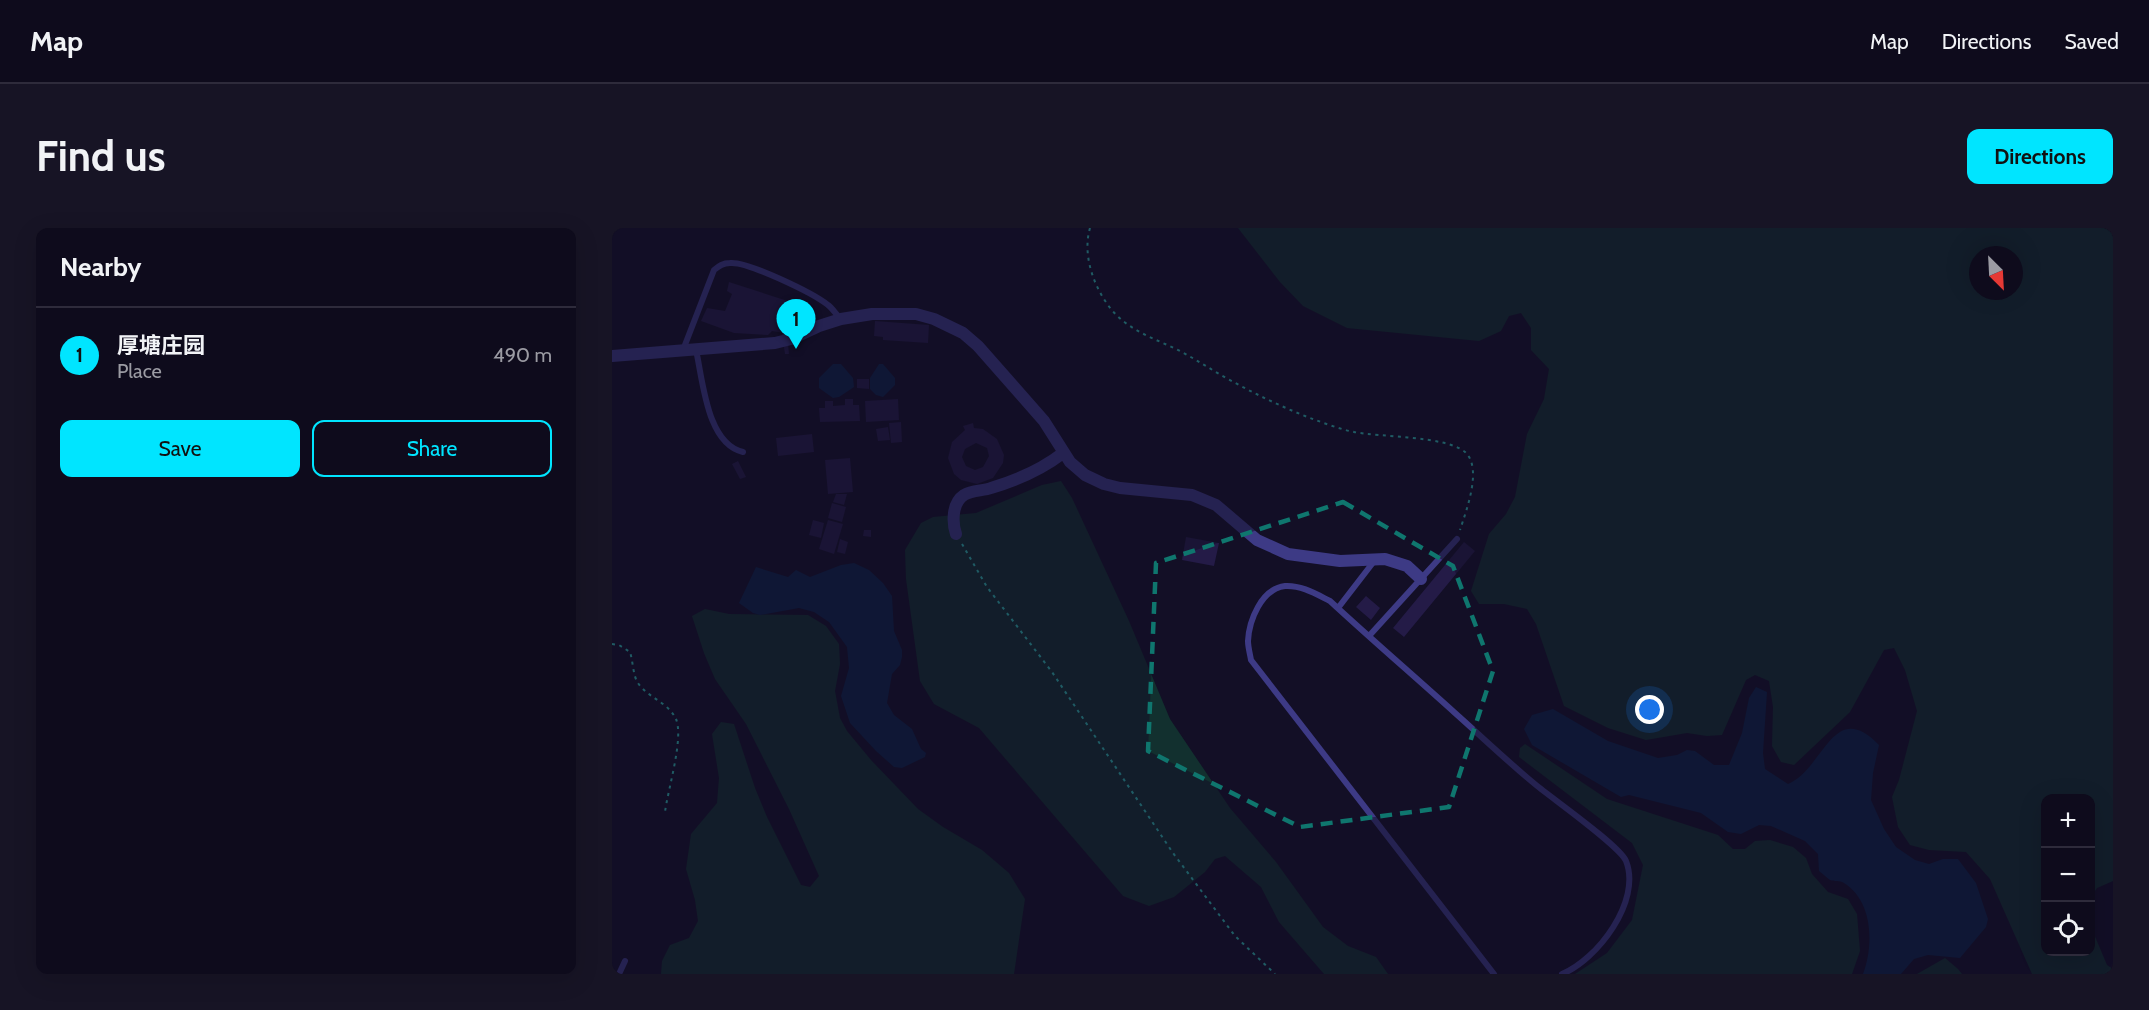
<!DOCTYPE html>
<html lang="en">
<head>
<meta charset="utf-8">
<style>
	:root { --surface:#0e0b1c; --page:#171425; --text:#f1f3f6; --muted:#9b9ba3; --line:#2e2b3b; --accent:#00e5ff }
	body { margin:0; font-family:Cabin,"Noto Sans SC",sans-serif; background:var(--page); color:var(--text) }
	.controls { position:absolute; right:18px; bottom:18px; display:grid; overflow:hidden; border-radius:12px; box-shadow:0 6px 24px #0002 }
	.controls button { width:54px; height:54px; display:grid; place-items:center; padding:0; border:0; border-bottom:2px solid var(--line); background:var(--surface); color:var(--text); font:30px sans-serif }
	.compass { position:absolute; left:1357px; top:18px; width:54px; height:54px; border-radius:50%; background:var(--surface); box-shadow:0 6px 24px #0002; rotate:156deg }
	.you { position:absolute; left:1038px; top:482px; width:21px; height:21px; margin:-15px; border:4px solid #fff; border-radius:50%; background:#1a73e8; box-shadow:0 0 0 9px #1a73e833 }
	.badge { display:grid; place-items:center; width:39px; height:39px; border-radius:50%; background:var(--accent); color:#111; font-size:20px; font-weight:700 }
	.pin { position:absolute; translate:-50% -50px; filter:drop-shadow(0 2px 3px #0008) }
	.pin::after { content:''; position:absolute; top:32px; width:21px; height:18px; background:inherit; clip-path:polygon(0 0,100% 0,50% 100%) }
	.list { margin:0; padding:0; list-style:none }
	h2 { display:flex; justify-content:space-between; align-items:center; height:78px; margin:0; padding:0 24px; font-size:26px }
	h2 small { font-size:20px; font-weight:400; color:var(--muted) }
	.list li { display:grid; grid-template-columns:39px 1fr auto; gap:18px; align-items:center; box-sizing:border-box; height:96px; padding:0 24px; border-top:2px solid var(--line) }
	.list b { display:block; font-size:22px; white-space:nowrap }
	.list p { margin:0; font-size:20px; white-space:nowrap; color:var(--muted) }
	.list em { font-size:20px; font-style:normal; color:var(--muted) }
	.actions { display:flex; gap:12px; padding:18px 24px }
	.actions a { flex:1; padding:14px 0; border:2px solid var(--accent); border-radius:12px; text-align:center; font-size:21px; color:var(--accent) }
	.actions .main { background:var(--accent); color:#111 }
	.icon { flex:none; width:33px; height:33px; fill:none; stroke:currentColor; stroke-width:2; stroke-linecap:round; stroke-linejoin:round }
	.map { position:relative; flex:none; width:1501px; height:746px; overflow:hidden; border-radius:12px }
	header { display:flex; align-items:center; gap:36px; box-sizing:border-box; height:84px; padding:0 30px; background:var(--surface); border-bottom:2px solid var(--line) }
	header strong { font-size:28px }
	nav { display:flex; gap:33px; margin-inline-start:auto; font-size:21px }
	.intro { display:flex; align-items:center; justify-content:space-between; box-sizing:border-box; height:144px; padding:0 36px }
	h1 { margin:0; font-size:42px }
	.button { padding:15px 27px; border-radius:12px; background:var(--accent); color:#111; font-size:21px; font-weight:700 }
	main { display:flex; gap:36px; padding:0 36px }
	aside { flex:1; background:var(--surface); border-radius:12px; box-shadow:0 6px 24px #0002 }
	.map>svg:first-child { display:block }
	.green { fill:#12302f; fill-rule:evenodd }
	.water { fill:#0c2248 }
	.building { fill:#241b47; fill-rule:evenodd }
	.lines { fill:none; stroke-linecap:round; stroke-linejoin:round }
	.path { stroke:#2fb8b0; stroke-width:2; stroke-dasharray:3 4.5; stroke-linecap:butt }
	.service { stroke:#3d3a85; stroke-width:6 }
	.minor { stroke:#3d3a85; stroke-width:12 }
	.marked { fill:none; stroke:#0f766e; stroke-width:4.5; stroke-dasharray:12 8; stroke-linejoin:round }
</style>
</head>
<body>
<header>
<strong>Map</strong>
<nav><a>Map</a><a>Directions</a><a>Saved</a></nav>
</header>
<div class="intro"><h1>Find us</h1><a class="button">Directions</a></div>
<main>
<aside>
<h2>Nearby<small></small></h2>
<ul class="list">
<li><span class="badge">1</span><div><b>厚塘庄园</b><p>Place</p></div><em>490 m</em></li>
</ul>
<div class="actions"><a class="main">Save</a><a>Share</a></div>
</aside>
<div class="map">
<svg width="1501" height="746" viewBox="0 0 1501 746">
	<rect width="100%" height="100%" fill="#130f26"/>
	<!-- green -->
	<path class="green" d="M626,0H1501V653L1485,660L1479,669L1478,570H1434V724H1478L1479,699L1495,737L1501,741V746H1420L1378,651L1354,624L1317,622L1298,617L1286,599L1280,569L1287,552L1305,483L1293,442L1282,420L1272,422L1238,484L1182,537L1169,534L1160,518L1161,479L1157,453L1143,447L1134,452L1110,507L1095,508L1075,505L1034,512L996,500L952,478L924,396L915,381L892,376H867L859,363L877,306L894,286L903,269L915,206L932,171L937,141L919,122V100L909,85L897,88L889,103L867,113L735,100L691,78L668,54ZM1366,27H1402V63H1366Z
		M449,253L460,270L517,393L558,491L618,580L664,634L711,699L736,718L764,729L776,746H712L667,694L649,659L613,628L603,631L593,644L562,669L537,678L511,668L367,500L322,476L308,453L294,351L293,322L309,295L321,289L364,285L430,257Z
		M93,381L117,386L196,387L214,398L227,416L228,436L223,463L228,490L235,503L259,532L306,581L331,599L370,622L397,645L413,671L402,746H49L50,733L58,717L77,710L86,693L83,672L74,641L79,606L105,575L107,550L100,506L109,494L122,496L143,560L155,589L189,657L198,659L207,648L177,581L134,496L103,451L92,425L80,388Z
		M913,516L995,571L1106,607L1121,621H1133L1143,613L1158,612L1181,619L1194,630L1200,646L1216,664L1236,671L1245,686L1248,723L1240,746H963L995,725L1020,692L1031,637L1020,615L907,529L908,520Z
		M1333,730L1346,741L1350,746H1305Z"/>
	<!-- water -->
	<path class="water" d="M221,136H229L241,150L242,159L227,169L221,170L207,160V150Z
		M267,136H271L283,150V157L271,169L264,167L258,161V150Z
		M242,335L257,342L271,355L280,368L282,403L290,422V429L288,437L280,446L275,475L282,487L300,501L309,521L314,525L313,529L290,540L282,539L264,523L238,495L229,468L237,440L235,419L217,394L202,384L187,380L148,387L141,385L127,375L144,339L176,349L184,342L198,349L229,337Z
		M1144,459L1155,464L1151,525L1153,541L1176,556C1212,541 1221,469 1267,517L1261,545L1259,572L1272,601L1284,619L1303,632L1317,636L1331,631H1346L1364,655L1376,691L1374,699L1348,730L1316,727L1302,731L1289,746H1251C1262,717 1261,673 1232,655C1227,652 1223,654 1218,652C1215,650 1210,645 1207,643L1206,626L1193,613L1159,598L1147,597L1129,606L1116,604L1089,585L1017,567L1009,569L920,517L912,501L920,487L941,481L996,513L1046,530L1065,527L1075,522L1083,523L1102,537H1117L1130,505L1137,470Z"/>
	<!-- building -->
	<path class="building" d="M117,54L182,75L172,105L160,103L156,107L122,105L89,93L95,80L113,83L120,66L115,63Z
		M263,93L317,97L316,115L271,112V109L262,108Z
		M175,105L177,126H173L170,106Z
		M245,151H257V161L245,160Z
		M233,171H241V177H247L248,193L208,194L207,180H213V173H221V178L233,177Z
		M286,171L287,192L254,194L253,173Z
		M289,194L290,214L279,215L277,195Z
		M361,195L362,200L371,201L385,211L392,227L391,235L381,250L365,256L349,252L342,246L336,230L340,214L353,202L351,198ZM364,215L375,220L377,228L371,239L363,242L354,238L350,229L353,221Z
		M276,199L278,212L266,213L264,201Z
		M200,206L202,224L166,228L164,210Z
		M238,230L241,264L216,266L213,232Z
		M126,233L134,249L128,251L120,236Z
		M224,266H235L232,277L221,274Z
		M220,275L234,279L230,294L216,290Z
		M201,292L212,295L209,310L197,307Z
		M216,292L231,296L222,326L207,321Z
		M252,302H259V309L251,308Z
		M574,309L607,315L602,338L570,332Z
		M228,311L236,314L233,326L225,324Z
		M852,314L863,323L792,409L781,400Z
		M754,368L768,380L759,392L744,379Z"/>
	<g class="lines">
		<!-- path -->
		<path class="path" d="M478,0C470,27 482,60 499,81C516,102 541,110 564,121C582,130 598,141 616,151C643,166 670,179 698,190C712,195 727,201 742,204C767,209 835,208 853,224C871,240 854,283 848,302
			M350,316L375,359L440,444L561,625L623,708L663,746
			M0,416L7,417L18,424C21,433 21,448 26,455C36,470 56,474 64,491C72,510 56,561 53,584"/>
		<!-- service -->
		<path class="service" d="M71,122L102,42C107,38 111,35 118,35C135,33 201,65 216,77C220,80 224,86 228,90
			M84,122C91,153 95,216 131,224
			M726,380L763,332
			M757,408L845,311
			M7,746L13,733
			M882,746L639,432C638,426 636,419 636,413C637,393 649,361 673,358C689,357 704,366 718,373C759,411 801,447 843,485C870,509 896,534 924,557C941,571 1008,618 1014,633C1030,673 985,732 950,746"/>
		<!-- minor -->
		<path class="minor" d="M0,128L163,115L179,111L207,98L229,91L260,86H304L322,91L351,105L366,118L432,193L458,234L473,247L492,256L508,260L580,267L604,277L645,312L676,326L728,333L773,331L795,338L809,351
			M344,306C340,294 340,275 352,267C360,262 371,263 379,260C406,252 429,242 451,225"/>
	</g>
	<!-- marked area -->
	<path d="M0 0H1501V746H0ZM731,274L841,338L881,443L837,579L688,599L536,523L544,335Z" fill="#130f26" fill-opacity=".55" fill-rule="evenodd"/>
	<path class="marked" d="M731,274L841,338L881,443L837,579L688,599L536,523L544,335Z"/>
</svg>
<div class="controls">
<button>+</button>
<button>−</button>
<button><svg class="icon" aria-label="locate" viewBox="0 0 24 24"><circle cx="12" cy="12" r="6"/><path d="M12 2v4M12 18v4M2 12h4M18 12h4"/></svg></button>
</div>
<svg class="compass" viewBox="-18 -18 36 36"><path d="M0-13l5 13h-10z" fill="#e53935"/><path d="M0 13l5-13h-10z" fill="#9b9ba3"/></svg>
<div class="you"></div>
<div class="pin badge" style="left:184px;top:121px">1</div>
</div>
</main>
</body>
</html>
